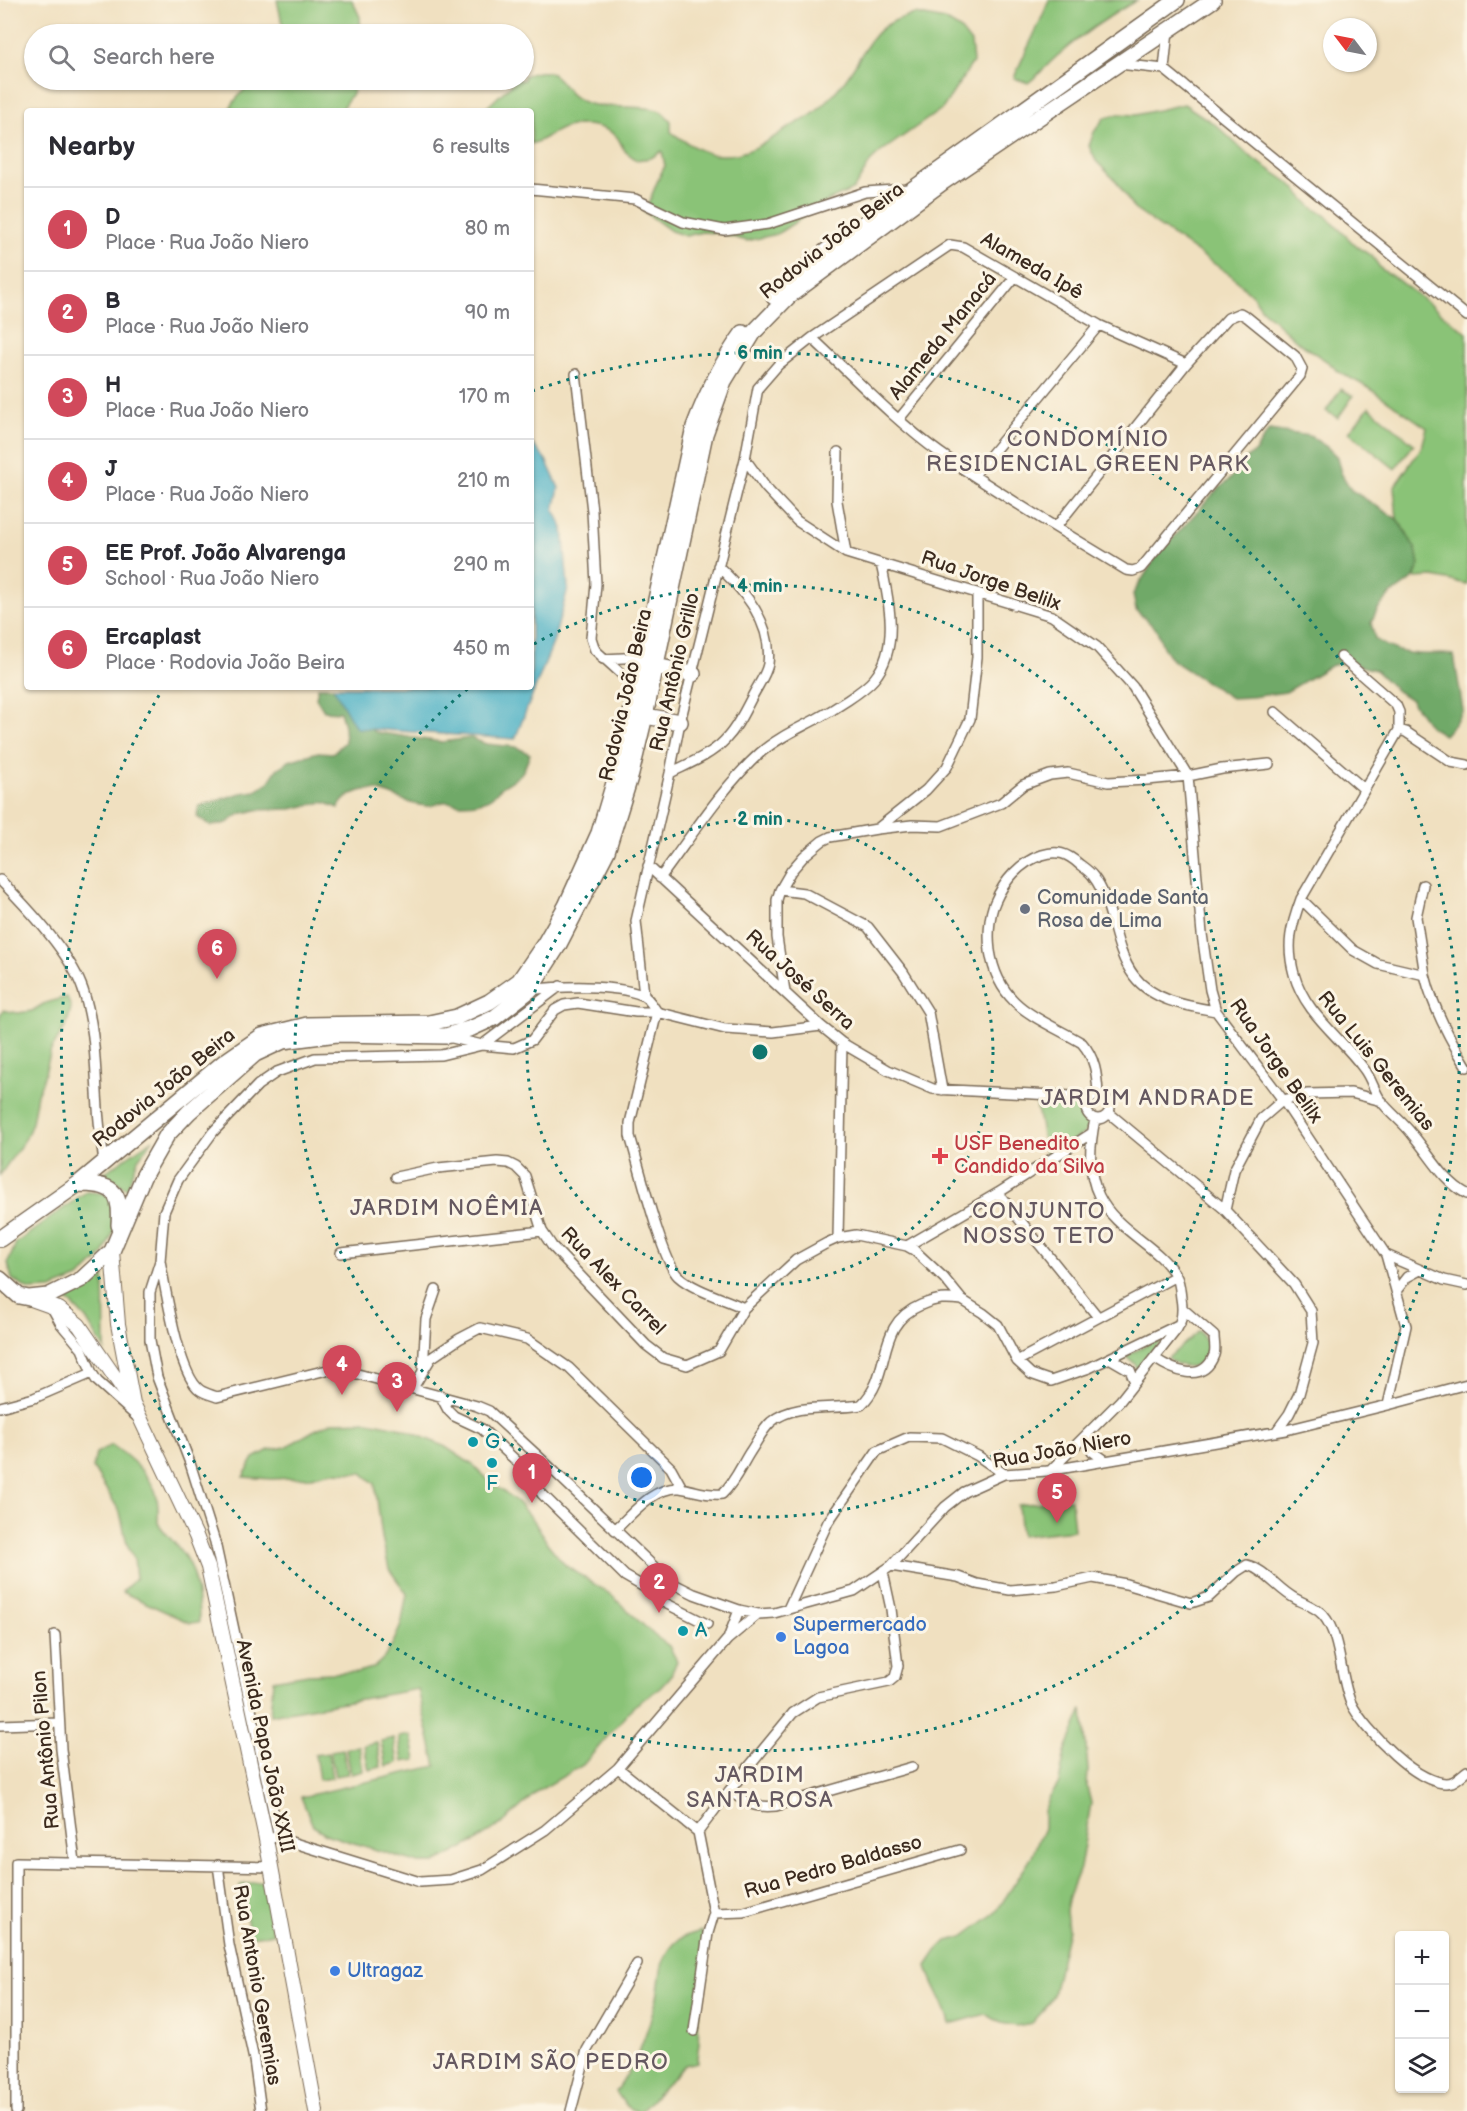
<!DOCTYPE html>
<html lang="en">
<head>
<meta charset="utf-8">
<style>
	:root { --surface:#fff; --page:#f2f2f3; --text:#2b2b33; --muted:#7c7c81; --line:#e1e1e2; --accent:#d1495b }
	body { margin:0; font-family:"Balsamiq Sans",sans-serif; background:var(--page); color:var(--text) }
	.controls { position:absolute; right:18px; bottom:18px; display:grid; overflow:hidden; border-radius:6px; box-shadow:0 2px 4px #0004 }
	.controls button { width:54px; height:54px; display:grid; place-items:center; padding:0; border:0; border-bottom:2px solid var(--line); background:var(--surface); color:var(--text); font:30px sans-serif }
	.compass { position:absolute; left:1323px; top:18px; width:54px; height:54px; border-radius:50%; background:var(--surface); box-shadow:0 2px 4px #0004; rotate:302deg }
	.you { position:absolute; left:642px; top:1478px; width:21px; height:21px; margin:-15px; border:4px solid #fff; border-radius:50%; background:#1a73e8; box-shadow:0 0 0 9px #1a73e833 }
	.badge { display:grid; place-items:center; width:39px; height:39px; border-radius:50%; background:var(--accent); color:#fff; font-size:20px; font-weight:700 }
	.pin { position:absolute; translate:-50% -50px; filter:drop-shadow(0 2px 3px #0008) }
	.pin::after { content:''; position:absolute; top:32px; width:21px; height:18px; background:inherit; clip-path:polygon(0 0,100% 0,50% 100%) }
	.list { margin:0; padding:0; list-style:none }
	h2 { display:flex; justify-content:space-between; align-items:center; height:78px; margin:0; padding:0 24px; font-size:26px }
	h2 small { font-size:20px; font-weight:400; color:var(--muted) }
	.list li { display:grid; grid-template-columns:39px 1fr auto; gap:18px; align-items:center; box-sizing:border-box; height:84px; padding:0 24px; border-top:2px solid var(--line) }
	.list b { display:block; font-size:22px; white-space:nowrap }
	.list p { margin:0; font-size:20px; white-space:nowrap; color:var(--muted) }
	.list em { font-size:20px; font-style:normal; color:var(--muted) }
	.icon { flex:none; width:33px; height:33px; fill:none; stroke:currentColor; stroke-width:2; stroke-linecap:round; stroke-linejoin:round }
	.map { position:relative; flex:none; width:1467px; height:2111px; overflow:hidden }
	.search { position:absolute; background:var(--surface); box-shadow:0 2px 4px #0004; left:24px; top:24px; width:510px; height:66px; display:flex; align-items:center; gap:15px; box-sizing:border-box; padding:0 21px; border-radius:33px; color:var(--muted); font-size:22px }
	.panel { position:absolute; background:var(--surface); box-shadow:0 2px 4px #0004; left:24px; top:108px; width:510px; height:582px; border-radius:6px }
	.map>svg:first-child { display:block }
	.green { fill:#8ac377; stroke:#62764a; stroke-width:1.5 }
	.forest { fill:#6fa968; stroke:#556a43; stroke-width:1.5 }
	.water { fill:#46afc5; stroke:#406c72; stroke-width:1.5 }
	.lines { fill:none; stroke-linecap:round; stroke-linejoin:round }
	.street-casing { stroke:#7a6a57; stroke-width:12 }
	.secondary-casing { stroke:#7a6a57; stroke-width:16 }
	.primary-casing { stroke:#7a6a57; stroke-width:18 }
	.street { stroke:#fff; stroke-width:9 }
	.secondary { stroke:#fff; stroke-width:14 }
	.primary { stroke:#fff; stroke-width:15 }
	.ring { fill:none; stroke:#0f766e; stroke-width:3; stroke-dasharray:3 6 }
	.worship-dot { fill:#6b7280; stroke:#fcf5e5; stroke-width:2 }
	.health-dot { fill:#e0444e; stroke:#fcf5e5; stroke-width:2 }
	.culture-dot { fill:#0f9aa8; stroke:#fcf5e5; stroke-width:2 }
	.shop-dot { fill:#3f7fe0; stroke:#fcf5e5; stroke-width:2 }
	.labels { text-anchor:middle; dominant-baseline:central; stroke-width:6; stroke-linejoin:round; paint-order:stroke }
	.street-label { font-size:20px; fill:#3b2a1e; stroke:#fcf5e5 }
	.worship-label { font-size:20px; fill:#5b616d; stroke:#fcf5e5; text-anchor:start }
	.health-label { font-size:20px; fill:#be3a42; stroke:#fcf5e5; text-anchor:start }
	.culture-label { font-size:20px; fill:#0d838f; stroke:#fcf5e5; text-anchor:start }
	.shop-label { font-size:20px; fill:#366cbe; stroke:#fcf5e5; text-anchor:start }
	.quarter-label { font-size:22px; letter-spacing:1.5px; fill:#655860; stroke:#fcf5e5 }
	.centre { fill:#0f766e; stroke:#fcf5e5; stroke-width:3 }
	.ring-label { font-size:18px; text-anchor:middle; font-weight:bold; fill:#0f766e; stroke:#fcf5e5; stroke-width:6; stroke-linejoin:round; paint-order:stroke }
</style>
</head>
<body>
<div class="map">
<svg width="1467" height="2111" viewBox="0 0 1467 2111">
	<rect width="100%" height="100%" fill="#fcf5e5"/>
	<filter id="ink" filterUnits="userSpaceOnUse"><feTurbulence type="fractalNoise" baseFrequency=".0167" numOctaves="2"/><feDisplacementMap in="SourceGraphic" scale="12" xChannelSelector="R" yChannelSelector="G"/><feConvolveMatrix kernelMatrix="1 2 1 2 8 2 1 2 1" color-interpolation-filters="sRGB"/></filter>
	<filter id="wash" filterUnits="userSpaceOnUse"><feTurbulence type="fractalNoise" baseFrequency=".008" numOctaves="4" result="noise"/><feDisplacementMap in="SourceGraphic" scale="24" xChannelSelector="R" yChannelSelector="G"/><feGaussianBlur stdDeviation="1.35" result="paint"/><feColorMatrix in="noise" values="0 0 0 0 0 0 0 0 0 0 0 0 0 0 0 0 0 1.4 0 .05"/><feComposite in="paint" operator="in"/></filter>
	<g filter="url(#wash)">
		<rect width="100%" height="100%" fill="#f0e0c0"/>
		<!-- green -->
		<path class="green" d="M277,0H352L360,17L361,34H279L283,27Z
			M1049,0H1137C1109,16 1081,35 1056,57C1046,66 1039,75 1028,83L1014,78C1025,51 1039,27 1049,0Z
			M915,14L945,20L960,29L971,43L973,62L943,108L882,151L871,161L854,189L828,201L777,234L747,241L718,233L702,232L686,236L671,231L644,211C653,196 656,181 665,166L662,151L651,158L636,160C633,157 628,154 625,151C621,146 620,139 615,135C601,124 577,122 561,129C550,134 542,141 531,144V111H483L516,80H524V76C565,60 556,93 586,103C606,110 646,104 660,111C664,113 668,118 671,121V132C686,142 704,156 724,155C750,155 769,140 790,127C796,123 804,120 810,116C821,109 837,90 845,80C869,47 870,24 915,14Z
			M255,80H355L353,92L340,111H231L230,108L239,95Z
			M1184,104L1216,125L1248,155L1291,184L1311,206L1326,216L1357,247L1372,256L1381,269L1398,280L1467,333V584L1433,577L1414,578L1419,565L1407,533L1397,519L1394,487L1422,447L1427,428L1369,388L1339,372L1328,362L1299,343L1262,309L1253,296L1232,276L1134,209L1117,182L1096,161L1089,146L1094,132L1104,118L1119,114L1136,115Z
			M1341,389L1353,396L1338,418L1326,411Z
			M1369,407L1414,444L1395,469L1349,432Z
			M67,997L71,1008L67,1024L51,1050L43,1080L37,1094L32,1123L26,1138L0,1175V1015L3,1010L18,1013L32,1011L45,1003Z
			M1067,1101C1079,1106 1088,1110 1090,1124L1085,1133L1046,1156L1036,1102Z
			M153,1139L138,1159L127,1189L104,1173Z
			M86,1192L103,1193L117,1201L120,1217L103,1255L79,1278L51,1289L29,1290L12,1279L8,1263L16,1243Z
			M104,1273L105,1350L86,1319L65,1297L86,1287Z
			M1199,1331L1210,1347C1206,1370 1183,1371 1168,1358Z
			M1166,1335L1137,1370L1135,1364L1126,1356Z
			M368,1421L398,1427L444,1446L473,1465L494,1485L509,1495L520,1505L539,1528L547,1543L566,1566L610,1594L655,1636L669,1646L677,1661L670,1677L660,1688L634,1706L583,1765L538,1791L504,1822L474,1842L435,1863H419L328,1835L313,1826L301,1797L436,1766L418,1689L270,1715L273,1680L308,1674L357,1672L373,1668L384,1658L393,1643L401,1625L407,1594L389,1569L382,1537L375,1484L362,1473L331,1472L311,1477L272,1479L243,1477L254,1458L269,1450L286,1447L313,1431L332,1422Z
			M112,1445C128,1456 146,1471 155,1490C159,1500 158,1512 158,1523C166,1535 177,1544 185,1557C196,1574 199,1602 199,1622L190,1623L122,1592L136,1578L134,1559L127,1544L120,1512L93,1468L96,1453Z
			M1071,1499L1074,1530L1021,1536L1018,1505Z
			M1083,1709L1088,1770L1087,1787L1091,1803L1080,1868L1069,1896L1066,1911L1068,1929L1053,1995L1042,2012L1032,2023L1016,2026L1001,2023L986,2014L950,2024C946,2002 932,1987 927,1966L937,1951L947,1941L963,1937L990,1917L1000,1906L1030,1860L1044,1828V1811L1050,1797L1059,1783L1065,1752Z
			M411,1735L416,1760L403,1762L399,1737Z
			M394,1738L398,1763L386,1766L381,1741Z
			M377,1742L381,1767L369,1770L364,1745Z
			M359,1746L363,1771L351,1774L346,1749Z
			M343,1749L348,1774L335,1776L330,1751Z
			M328,1753L332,1778L319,1780L315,1755Z
			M262,1881L273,1934L250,1937L240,1885Z
			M702,1931L706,1947L698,2024L699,2043L697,2058L698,2062L685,2065L641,2111C628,2111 623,2102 616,2092C636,2062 645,2039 655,2005C662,1983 656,1964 674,1944C681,1936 692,1934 702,1931Z"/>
		<!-- forest -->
		<path class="forest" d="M1269,430L1310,436L1327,447L1337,457L1341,473L1351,490L1397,519L1416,549L1419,565L1414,578L1389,596L1377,610L1371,623L1375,639C1388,648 1404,654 1420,654C1433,655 1441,653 1454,655L1463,710L1454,724L1444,735L1429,726L1411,700L1397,691L1375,670L1346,662L1330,666L1286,692L1252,697L1231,698L1172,660L1163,647L1157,630L1136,610L1133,594L1156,557L1215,492L1231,478L1242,461L1255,452Z
			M318,687H340L363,722L375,732L441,742L471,738L486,744L516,747L530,754C522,777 521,775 502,787C498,790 495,794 492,797C484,803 471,804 461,804C455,804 448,801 443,802C438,803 434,806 429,806C401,807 379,778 351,795C345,799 341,801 339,808L323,802L291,809L256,810L240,814L227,823L211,826L197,817L199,806L241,793L256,791L268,783L277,769L289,761L318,752L333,753L345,742L344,726L340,712L324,711L316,698Z"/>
		<!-- water -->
		<path class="water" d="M531,443L546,460L559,488L554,510L563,528L568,588L553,643L515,739L356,728L333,687H531Z"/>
	</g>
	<g filter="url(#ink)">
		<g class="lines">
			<defs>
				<path id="street" d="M1119,64L1164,69L1467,316
					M1164,69L1168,30
					M531,189L635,199L683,222L724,230L768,224L865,192L909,189
					M812,338C853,376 894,420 940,453C1000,495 1064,532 1126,570L1133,571L1141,568L1300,376L1302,369L1295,356L1247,317L1240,313L1228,318L1186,364L1056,527
					M576,374L592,511L596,584L591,638L595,650L637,688
					M899,419L1015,277
					M838,452L837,501L846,553
					M745,459L766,488L797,521L846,553L1052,616L1097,647L1133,687L1188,776L1202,934L1210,990L1216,1011L1283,1100L1386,1255L1406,1326L1388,1405
					M974,475L1099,325
					M1341,657L1396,705L1399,712V730L1301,899C1291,926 1286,945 1294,974C1305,1014 1340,1036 1364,1069C1371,1078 1374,1091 1381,1101C1390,1113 1403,1122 1412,1134C1430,1155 1443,1181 1467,1194
					M603,659L643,657
					M1275,712L1364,789
					M1399,730L1406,732L1451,762L1467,765
					M670,773C688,764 711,755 725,740C737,728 744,712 752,697C757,687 766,675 768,664C773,623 745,592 718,566
					M877,829L926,790L947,767L970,719L977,657V593
					M648,866L821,1026L842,1043L888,1070L933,1089L1091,1097
					M660,878C690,838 723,786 760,753C777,738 798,729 818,718C833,710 864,691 874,679C900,648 889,600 881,564
					M0,880C27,907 71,954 83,990C96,1029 95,1068 98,1108C99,1127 102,1145 104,1163
					M1423,885L1416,917L1425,975
					M780,890L804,893L868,927L903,972L928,1012L942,1090
					M1301,899L1353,950L1378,964L1425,975C1433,1008 1449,1038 1467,1067
					M530,990C560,986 613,984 642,995C648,997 653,1006 657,1012
					M785,992L777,937V900L780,890L791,871L804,856L822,841L830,837L877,829L912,825L941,826L1001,803L1023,785L1050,775L1068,773L1108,782L1147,780L1188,776L1222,769L1269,764
					M644,995L636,921L670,773L680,722L745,459L758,388L778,365L812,338L950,245L963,247L1099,325L1186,364
					M657,1012L630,1123V1136C638,1162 662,1261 678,1276C693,1290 725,1299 744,1308
					M448,1037L482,1045L514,1048L532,1040L555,1010L564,1005L578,1003L636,1012H657L725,1029L773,1032L821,1026
					M1098,1094C1097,1074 1095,1058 1082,1043C1038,1017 999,1008 990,951C988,936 989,915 995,902C1004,881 1020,862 1042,855C1057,850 1067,853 1079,864C1083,867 1089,871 1093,876C1115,905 1112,947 1134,976C1153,1001 1187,1006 1216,1011
					M1086 1107a12 12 0 1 1 24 0a12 12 0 1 1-24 0Z
					M1109,1113L1223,1208L1294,1284L1311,1311L1313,1343L1299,1394L1289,1414L1276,1432
					M396,1177L438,1168L497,1162L508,1163L516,1167L525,1176L542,1231L552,1246L646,1345L663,1358L687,1365L719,1351L744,1308L796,1260L827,1243L838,1238L856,1235L907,1246L914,1250L944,1278L962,1300L983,1313L998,1325L1017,1361L1031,1374L1051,1381L1089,1368L1180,1324
					M998,1193L1098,1317
					M1225,1210L1234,1170L1261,1119L1283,1100L1307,1094L1351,1093L1382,1101
					M838,1238L842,1043
					M907,1246L998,1193L1092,1133
					M341,1253L542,1231
					M1386,1255L1444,1280L1467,1285
					M160,1261C166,1289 178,1374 200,1390C204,1393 212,1395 217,1397L327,1370L354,1373L477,1406L489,1411L538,1456L670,1582L694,1594L739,1610L758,1614L774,1613L854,1591L891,1566L945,1507L964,1492L1004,1474L1047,1471L1286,1430L1388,1405L1467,1384
					M1396,1291L1407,1277L1420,1270
					M50,1304L61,1324L82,1349L92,1373
					M1154,1358C1172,1370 1203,1385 1214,1355C1216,1350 1214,1342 1214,1336L1183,1309
					M1111,1359L1130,1370L1135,1382
					M1017,1361L1176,1276
					M423,1370L426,1319L436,1290
					M413,1388L431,1358L459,1339L480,1328L527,1339L569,1368L671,1468L682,1488
					M440,1395L448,1410L454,1416L482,1429L524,1468L542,1494L625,1576L651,1591L665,1603L707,1624
					M0,1407L34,1398L92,1373L97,1381L136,1416
					M1087,1435L1092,1451L1106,1461
					M1051,1470L1120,1401L1177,1329C1183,1319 1183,1309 1181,1298C1180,1291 1180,1282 1176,1276C1158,1245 1116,1231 1099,1196C1087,1172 1090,1144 1095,1119
					M615,1530C632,1514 654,1486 680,1488C694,1490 707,1496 722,1494C735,1482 741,1466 750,1452C757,1442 762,1430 771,1422C795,1402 833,1410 861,1405C894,1374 873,1325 921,1305C938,1298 945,1298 962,1300
					M891,1566L958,1577L977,1584L1010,1590L1056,1586L1093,1578L1126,1584L1191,1603L1209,1597L1236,1572L1247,1565C1266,1570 1278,1590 1296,1599C1305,1604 1316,1607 1323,1615C1341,1635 1340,1679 1351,1703C1363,1728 1422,1791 1452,1782C1457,1780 1463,1774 1467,1771
					M788,1609L828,1522L877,1451L909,1437L942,1438L978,1456L1004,1474
					M55,1635L61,1749L75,1862
					M729,1636L739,1610
					M0,1725L59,1723
					M618,1768L698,1832L714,1913L708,1933L694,2031
					M729,1791C748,1803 752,1808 776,1806L912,1767
					M698,1832L729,1791L793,1713L818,1697L889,1682L895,1677L898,1666L891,1609L883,1572
					M275,1837L420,1882L451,1880L482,1870L545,1830L618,1768L727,1640L758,1614
					M279,1838L215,1542L190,1463L157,1377L150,1340V1292L160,1261L164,1212L178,1180L213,1132L258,1085L277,1072L315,1058L441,1055L482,1045L560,986
					M218,1865L229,1945L254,2060L261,2111
					M714,1913L744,1912L960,1850
					M16,2111V1862L270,1867
					M571,2111L587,2050L637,1964"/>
				<path id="secondary" d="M112,1251L118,1324L133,1403L196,1536L208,1567L265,1834L316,2111
					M31,1299L59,1309L79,1325L130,1399"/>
				<path id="primary" d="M774,297L826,251L1177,0
					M656,666L693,674
					M645,716L680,722
					M78,1184C111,1184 122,1189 119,1225
					M0,1239L78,1184L223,1063L262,1036L307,1025L429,1023L457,1017L489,1002L519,981L545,943L566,906L599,833L620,763L694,427C707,392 721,363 743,333
					M0,1279L19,1296L29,1298L48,1296L82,1279L112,1251L143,1177L167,1135L189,1112L255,1054L283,1041L337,1034L446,1036L472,1028L494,1018L530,990L558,946L607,851L631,774L645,716L705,434L724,381L754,332L789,296L943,182L1213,0"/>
			</defs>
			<!-- street casing -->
			<use href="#street" class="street-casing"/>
			<!-- secondary casing -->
			<use href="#secondary" class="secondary-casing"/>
			<!-- primary casing -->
			<use href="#primary" class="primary-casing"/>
			<!-- street -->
			<use href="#street" class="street"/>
			<!-- secondary -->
			<use href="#secondary" class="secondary"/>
			<!-- primary -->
			<use href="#primary" class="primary"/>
		</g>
	</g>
	<!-- distance rings -->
	<g class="ring">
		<circle cx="760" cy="1052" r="233"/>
		<path d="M534 644A466 466 0 1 1 470 687"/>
		<path d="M532 391A699 699 0 1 1 161 692"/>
	</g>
	<!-- markers -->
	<circle class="worship-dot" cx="1025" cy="909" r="6"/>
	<path class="health-dot" d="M937 1147h6v6h6v6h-6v6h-6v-6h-6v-6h6z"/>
	<g class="culture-dot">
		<circle cx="473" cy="1442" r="6"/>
		<circle cx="492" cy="1463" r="6"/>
		<circle cx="683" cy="1631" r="6"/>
	</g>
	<g class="shop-dot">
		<circle cx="781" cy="1637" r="6"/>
		<circle cx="335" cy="1971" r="6"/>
	</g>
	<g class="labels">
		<!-- street labels -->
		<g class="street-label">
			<text transform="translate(832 241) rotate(-38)">Rodovia João Beira</text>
			<text transform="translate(1032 266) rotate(30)">Alameda Ipê</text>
			<text transform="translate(943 336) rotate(-51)">Alameda Manacá</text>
			<text transform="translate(991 581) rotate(19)">Rua Jorge Belilx</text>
			<text transform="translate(675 672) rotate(-77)">Rua Antônio Grillo</text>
			<text transform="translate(626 695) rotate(-77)">Rodovia João Beira</text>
			<text transform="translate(800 980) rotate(42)">Rua José Serra</text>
			<text transform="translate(1276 1061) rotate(55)">Rua Jorge Belilx</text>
			<text transform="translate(1376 1061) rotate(51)">Rua Luis Geremias</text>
			<text transform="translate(164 1088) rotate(-39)">Rodovia João Beira</text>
			<text transform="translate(613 1281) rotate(46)">Rua Alex Carrel</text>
			<text transform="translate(1062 1450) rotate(-10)">Rua João Niero</text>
			<text transform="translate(265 1746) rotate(78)">Avenida Papa João XXIII</text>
			<text transform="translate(46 1750) rotate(-95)">Rua Antônio Pilon</text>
			<text transform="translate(833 1867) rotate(-16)">Rua Pedro Baldasso</text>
			<text transform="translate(257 1985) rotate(80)">Rua Antonio Geremias</text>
		</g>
		<!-- worship labels -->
		<g class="worship-label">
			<text x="1037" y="898">Comunidade Santa<tspan x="1037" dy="23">Rosa de Lima</tspan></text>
		</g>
		<!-- health labels -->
		<g class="health-label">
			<text x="954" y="1144">USF Benedito<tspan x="954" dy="23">Candido da Silva</tspan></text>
		</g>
		<!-- culture labels -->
		<g class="culture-label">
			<text x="485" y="1442">G</text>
			<text x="492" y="1484" text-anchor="middle">F</text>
			<text x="695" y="1631">A</text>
		</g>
		<!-- shop labels -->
		<g class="shop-label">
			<text x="793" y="1625">Supermercado<tspan x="793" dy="23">Lagoa</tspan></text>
			<text x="347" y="1971">Ultragaz</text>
		</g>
		<!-- quarter labels -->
		<g class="quarter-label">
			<text x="1088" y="439">CONDOMÍNIO<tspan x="1088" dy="25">RESIDENCIAL GREEN PARK</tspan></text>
			<text x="1148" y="1098">JARDIM ANDRADE</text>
			<text x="447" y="1208">JARDIM NOÊMIA</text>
			<text x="1039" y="1211">CONJUNTO<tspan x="1039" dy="25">NOSSO TETO</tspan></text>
			<text x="760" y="1775">JARDIM<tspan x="760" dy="25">SANTA ROSA</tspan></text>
			<text x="551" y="2062">JARDIM SÃO PEDRO</text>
		</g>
	</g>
	<circle cx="760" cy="1052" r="9" class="centre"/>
	<g class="ring-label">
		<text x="760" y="359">6 min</text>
		<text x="760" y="592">4 min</text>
		<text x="760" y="825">2 min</text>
	</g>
</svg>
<div class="controls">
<button>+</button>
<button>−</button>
<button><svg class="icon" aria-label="layers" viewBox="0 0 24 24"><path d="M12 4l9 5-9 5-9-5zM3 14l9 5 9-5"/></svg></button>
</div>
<svg class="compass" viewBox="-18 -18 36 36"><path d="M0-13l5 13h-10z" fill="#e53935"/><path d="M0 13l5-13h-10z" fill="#7c7c81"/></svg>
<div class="you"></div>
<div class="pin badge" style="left:532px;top:1503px">1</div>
<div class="pin badge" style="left:659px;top:1613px">2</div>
<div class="pin badge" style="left:397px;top:1412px">3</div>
<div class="pin badge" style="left:342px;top:1395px">4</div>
<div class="pin badge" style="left:1057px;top:1523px">5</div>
<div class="pin badge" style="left:217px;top:979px">6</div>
<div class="search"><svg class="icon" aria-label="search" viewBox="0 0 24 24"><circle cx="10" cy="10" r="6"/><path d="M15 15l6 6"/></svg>Search here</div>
<section class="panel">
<h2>Nearby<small>6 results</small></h2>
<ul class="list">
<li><span class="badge">1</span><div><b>D</b><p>Place · Rua João Niero</p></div><em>80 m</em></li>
<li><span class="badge">2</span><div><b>B</b><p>Place · Rua João Niero</p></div><em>90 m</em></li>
<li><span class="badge">3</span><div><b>H</b><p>Place · Rua João Niero</p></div><em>170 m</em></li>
<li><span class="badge">4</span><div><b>J</b><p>Place · Rua João Niero</p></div><em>210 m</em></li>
<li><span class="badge">5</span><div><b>EE Prof. João Alvarenga</b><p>School · Rua João Niero</p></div><em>290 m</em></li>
<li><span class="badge">6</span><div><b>Ercaplast</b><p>Place · Rodovia João Beira</p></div><em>450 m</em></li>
</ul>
</section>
</div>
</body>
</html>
